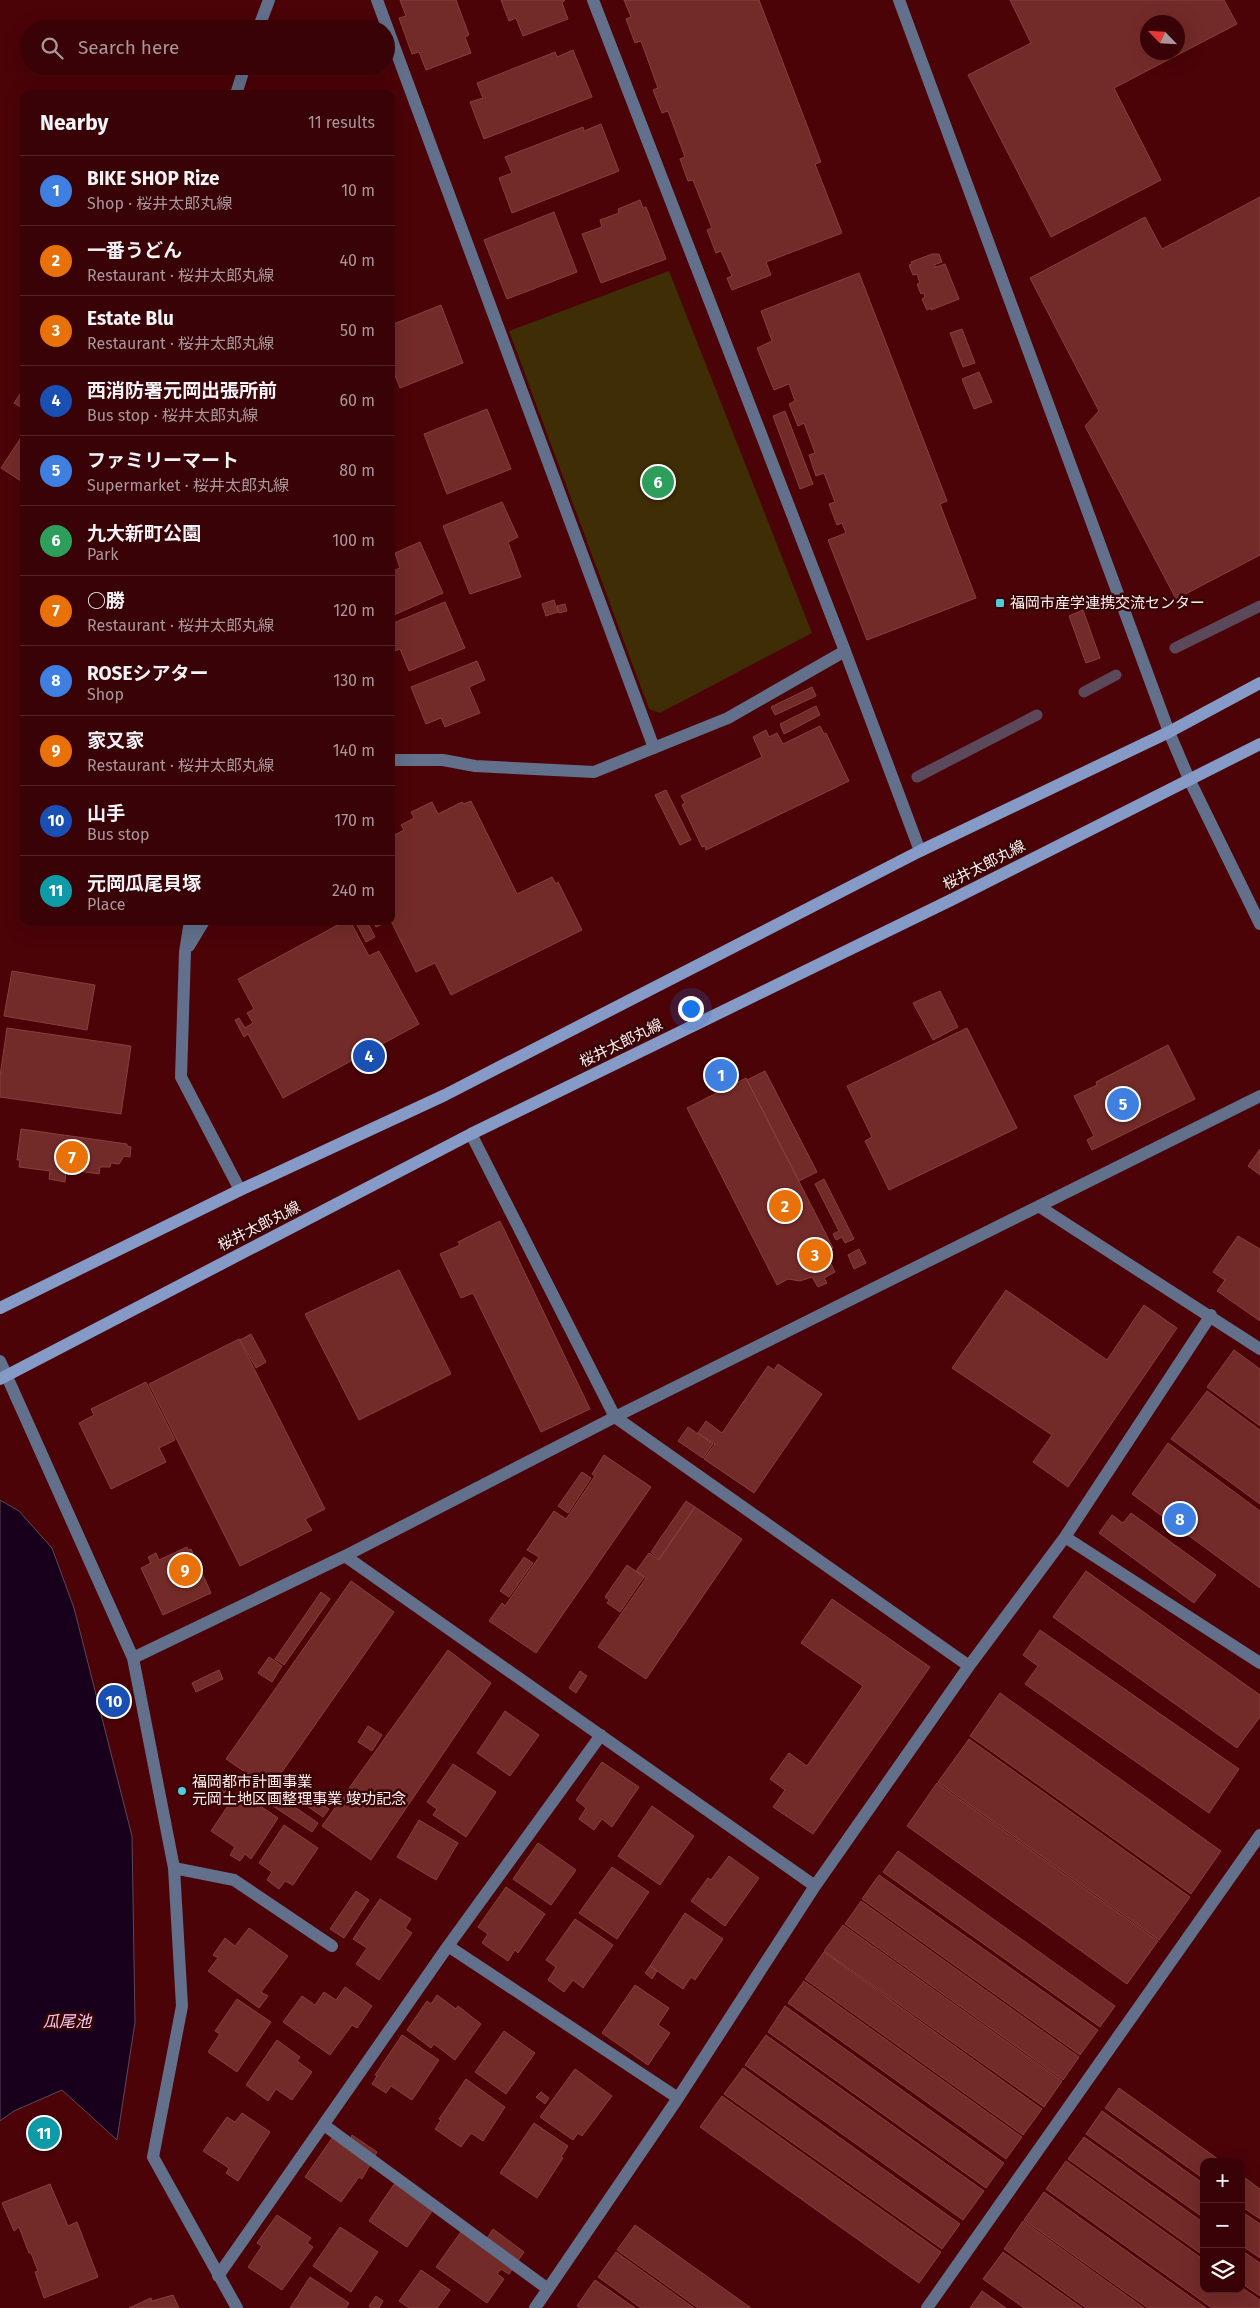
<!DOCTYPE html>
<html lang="en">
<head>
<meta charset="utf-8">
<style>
	:root { --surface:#380206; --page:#3f0c10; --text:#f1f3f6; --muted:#ab979b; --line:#522428; --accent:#0f766e }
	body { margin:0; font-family:"Fira Sans","Noto Sans JP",sans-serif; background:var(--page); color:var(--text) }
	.controls { position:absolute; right:15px; bottom:15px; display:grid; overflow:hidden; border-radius:10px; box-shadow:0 5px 20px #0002 }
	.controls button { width:45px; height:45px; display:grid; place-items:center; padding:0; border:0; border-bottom:1px solid var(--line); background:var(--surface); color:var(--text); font:25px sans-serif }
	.compass { position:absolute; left:1140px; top:15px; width:45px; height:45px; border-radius:50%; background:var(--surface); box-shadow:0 5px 20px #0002; rotate:295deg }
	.you { position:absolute; left:690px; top:1008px; width:18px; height:18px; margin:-12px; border:4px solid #fff; border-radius:50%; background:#1a73e8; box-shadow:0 0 0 8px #1a73e833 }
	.badge { display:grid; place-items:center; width:32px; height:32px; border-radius:50%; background:var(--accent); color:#fff; font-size:16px; font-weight:700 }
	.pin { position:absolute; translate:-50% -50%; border:2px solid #fff; box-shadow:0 1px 5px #0006 }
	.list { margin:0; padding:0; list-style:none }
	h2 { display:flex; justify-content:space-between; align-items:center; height:65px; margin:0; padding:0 20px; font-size:21px }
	h2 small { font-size:16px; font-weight:400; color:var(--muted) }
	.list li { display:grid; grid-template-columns:32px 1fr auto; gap:15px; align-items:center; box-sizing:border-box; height:70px; padding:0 20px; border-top:1px solid var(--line) }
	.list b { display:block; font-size:19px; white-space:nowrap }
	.list p { margin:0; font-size:16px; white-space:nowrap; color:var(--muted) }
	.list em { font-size:16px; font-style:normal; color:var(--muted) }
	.icon { flex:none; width:28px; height:28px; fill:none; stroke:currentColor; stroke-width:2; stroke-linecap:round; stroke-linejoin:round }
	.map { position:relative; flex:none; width:1260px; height:2308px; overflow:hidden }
	.search { position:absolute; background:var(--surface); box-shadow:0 5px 20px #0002; left:20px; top:20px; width:375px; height:55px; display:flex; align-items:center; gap:12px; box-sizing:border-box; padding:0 18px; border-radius:28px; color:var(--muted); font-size:19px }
	.panel { position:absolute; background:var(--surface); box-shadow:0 5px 20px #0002; left:20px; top:90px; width:375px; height:835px; border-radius:10px }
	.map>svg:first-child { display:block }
	.green { fill:#3e2d05 }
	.water { fill:#18001c; stroke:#5c485b }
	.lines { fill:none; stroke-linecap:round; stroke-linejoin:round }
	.stream { stroke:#5c485b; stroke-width:11 }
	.building { fill:#732b29; stroke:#8a3f3c; fill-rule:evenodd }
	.minor { stroke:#62708b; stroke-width:12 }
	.secondary { stroke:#859ac6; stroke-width:12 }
	.poi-dot { fill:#52cbd8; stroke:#390406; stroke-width:2 }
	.labels { text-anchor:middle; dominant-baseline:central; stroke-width:5; stroke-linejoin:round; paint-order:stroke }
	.poi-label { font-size:15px; fill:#f9efee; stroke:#390406; text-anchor:start }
	.street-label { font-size:15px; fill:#f9efee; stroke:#390406 }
	.water-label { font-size:16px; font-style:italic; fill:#f3cef5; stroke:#390406 }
</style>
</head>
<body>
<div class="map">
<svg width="1260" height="2308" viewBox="0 0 1260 2308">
	<rect width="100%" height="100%" fill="#4b0308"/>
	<!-- green -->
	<path class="green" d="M669,271L812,633L660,713L649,709L509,331Z"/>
	<!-- water -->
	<path class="water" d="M0,1500L19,1511L52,1548L74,1608L132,1836L135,2022L117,2140L62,2090L14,2111L0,2121Z"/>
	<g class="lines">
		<!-- stream -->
		<path class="stream" d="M1175,648L1260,606
			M1084,692L1116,675
			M917,777L1037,715"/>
	</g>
	<!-- building -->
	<path class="building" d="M400,0H456L469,35L465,37L471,53L426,70L419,52L412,54L399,18L406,16Z
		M501,0H565L562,3L568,19L523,36L516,18L509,21Z
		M624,0H759L821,162L815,164L842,233L766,262L771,275L732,290L727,278L732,276L721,251L716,253L707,230L712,228L693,180L688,181L680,159L685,157L668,111L662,113L653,90L658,88L641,41L635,43L626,19L631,17Z
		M1010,0H1224L1237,24L1114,88L1161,180L1051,237L968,75L1031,43ZM1148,22H1178V52H1148Z
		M573,50L592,97L484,139L470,102L483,98L477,83L555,52L557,57Z
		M601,124L619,171L512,213L499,178L512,173L505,157L583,127L584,131Z
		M1260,197V555L1176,599L1085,426L1099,411L1030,278L1145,217L1162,249Z
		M640,200L643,208L646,207L666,259L601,283L582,234L602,227L600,220L619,213L618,209Z
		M554,212L577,272L507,299L484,240Z
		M932,254H939L942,262L934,265L936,267L945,264L959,299L931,310V308L927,310L922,299L925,297L924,293L921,294L917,284L920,283L917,274L913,275L909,265L912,264L911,262Z
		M859,273L947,501L940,504L976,598L867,640L828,540L846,533L842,523L837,525L829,504L835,502L824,473L816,476L809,455L815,453L804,423L798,426L789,404L795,401L789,384L774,390L757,348L772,341L761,311Z
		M441,305L463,363L400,388L391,365V325Z
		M962,329L975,363L963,367L950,333Z
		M979,372L992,402L974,409L962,379Z
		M24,388V409L14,403Z
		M487,409L511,469L447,494L424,434Z
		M785,411L813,484L800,489L773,416Z
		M24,433V483L1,468Z
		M502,502L518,537L508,542L521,577L470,594L443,526Z
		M420,542L443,593L394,615L391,609V572L400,568L395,553Z
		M554,600L558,612L546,616L542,604Z
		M445,602L465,648L409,671L400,649L392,652L391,650V624Z
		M565,604L567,611L559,613L557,606Z
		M1083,610L1100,658L1086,663L1069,616Z
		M477,661L485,680L469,687L480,713L445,727L441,718L426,724L411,687Z
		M812,687L816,696L775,715L771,707Z
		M816,706L820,715L784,734L780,724Z
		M820,726L824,734L826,733L849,781L706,850L705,846L702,847L682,805L685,803L681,796L762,757L753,737L766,730L769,737L777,733L783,744Z
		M666,790L691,840L680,845L655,795Z
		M471,801L517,894L552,877L556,884L558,882L582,930L451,995L435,963L416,972L391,921V837L404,830L401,825L414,818L411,812L432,802L438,814L462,802L464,804Z
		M345,921H350L369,956L379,951L419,1024L283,1098L248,1034L244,1037L235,1020L239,1018L245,1028L253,1023L247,1013L254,1009L238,979Z
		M355,921H367L375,937L366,942Z
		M373,921H389L376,927Z
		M12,971L95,985L87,1030L4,1016Z
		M940,991L958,1027L933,1040L913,1003Z
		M7,1028L131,1046L121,1114L0,1097V1076Z
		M967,1028L1017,1128L889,1190L865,1141L872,1137L847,1086Z
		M1168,1045L1195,1099L1092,1150L1087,1140L1094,1136L1074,1096L1097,1085L1096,1082Z
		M765,1071L817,1172L799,1181L747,1080Z
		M746,1078L833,1248L825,1252L835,1272L824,1278L827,1283L818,1287L812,1277L800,1281L788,1279L777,1285L687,1108Z
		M21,1129L127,1144V1146L131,1147L130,1157L124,1156L119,1164L111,1163L110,1167H100L99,1174L66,1169L65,1182L49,1179L50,1171L19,1167L20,1160H17Z
		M1260,1149V1175L1248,1166Z
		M824,1179L854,1239L845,1243L842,1237L836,1240L833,1234L839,1231L815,1184Z
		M500,1221L590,1409L541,1432L473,1293L461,1298L440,1254L460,1245L458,1242Z
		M1238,1236L1260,1249V1321L1217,1291L1225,1280L1213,1272Z
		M859,1249L866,1263L854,1269L848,1255Z
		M399,1270L451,1374L359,1420L305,1314Z
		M1006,1290L1107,1360L1144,1305L1177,1328L1068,1487L1033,1462L1052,1435L952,1368Z
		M251,1334L266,1362L256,1368L240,1340Z
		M239,1339L325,1509L305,1519L312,1530L240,1566L149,1384Z
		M1234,1350L1260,1369V1426L1207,1387Z
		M778,1364L822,1394L754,1493L704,1459L715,1444L698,1433L706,1421L722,1433L768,1366L774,1370Z
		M146,1382L175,1440L159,1448L166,1462L111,1489L79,1423L94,1415L91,1409Z
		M1207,1391L1260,1430V1504L1171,1439Z
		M688,1427L713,1444L703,1458L678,1441Z
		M1168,1443L1260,1511V1588L1132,1494Z
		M604,1455L651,1487L536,1653L489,1621L502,1603L505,1606L539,1557L527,1550L554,1511L566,1519L595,1476L592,1474Z
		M582,1472L591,1478L568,1513L558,1506Z
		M686,1501L695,1507L659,1559L651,1552Z
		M695,1507L742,1539L646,1679L598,1647L646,1578L636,1571L649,1553L659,1560Z
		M1131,1513L1216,1575L1194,1603L1099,1533L1112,1515L1123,1523Z
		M187,1547L188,1550L191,1549L211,1593L163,1615L141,1568L151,1563L148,1557L156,1553L159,1560Z
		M524,1557L533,1563L509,1597L500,1591Z
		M627,1565L644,1577L620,1612L607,1603L609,1600L605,1597Z
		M1086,1571L1260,1695V1717L1237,1748L1053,1617Z
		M351,1581L394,1612L270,1789L226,1759Z
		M321,1592L330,1599L284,1665L275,1659Z
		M832,1599L930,1667L813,1834L773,1807L785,1790L770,1779L789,1753L807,1766L863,1686L801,1643Z
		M1040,1630L1239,1769L1209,1813L1025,1684L1038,1666L1023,1655Z
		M448,1650L491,1683L371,1860L322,1826Z
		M269,1657L282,1666L272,1682L258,1673Z
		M219,1670L223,1679L196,1692L192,1683Z
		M580,1671L587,1676L576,1693L569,1688Z
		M1000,1693L1221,1851L1191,1894L970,1736Z
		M505,1711L539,1735L510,1776L477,1753Z
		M368,1726L382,1735L372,1751L358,1742Z
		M969,1739L1190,1897L1159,1940L938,1782Z
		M602,1762L639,1787L612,1827L602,1819L594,1830L579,1819L586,1808L576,1800Z
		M453,1764L496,1792L466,1837L433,1815L437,1809L427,1802Z
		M220,1775L231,1783L224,1793L212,1785Z
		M937,1783L1158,1941L1127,1984L907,1826Z
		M293,1785L329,1809L323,1817L288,1793Z
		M238,1791L278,1818L251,1859L245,1854L240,1861L230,1855L235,1847L211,1831Z
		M276,1794L318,1823L312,1832L270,1804Z
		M652,1806L694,1836L660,1885L618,1856Z
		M419,1820L458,1843L436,1880L397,1857Z
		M284,1825L318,1848L293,1885L285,1881L279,1889L267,1880L272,1872L259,1863Z
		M538,1843L576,1870L551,1905L513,1879Z
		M898,1851L1115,2006L1100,2027L883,1872Z
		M729,1856L759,1878L725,1926L691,1901L708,1878L711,1880Z
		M612,1867L649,1892L617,1939L579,1913Z
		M879,1875L1098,2030L1080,2055L862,1899Z
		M506,1887L545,1914L518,1953L515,1950L508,1961L482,1943L488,1934L478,1927Z
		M356,1891L369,1900L344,1938L330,1929Z
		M380,1899L411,1919L405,1928L412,1933L379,1980L356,1964L367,1948L353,1939Z
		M861,1901L1079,2057L1063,2080L845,1924Z
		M685,1913L723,1939L695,1980L691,1977L683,1989L650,1966Z
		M575,1919L613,1945L583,1988L573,1980L564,1992L548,1980L556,1967L546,1960Z
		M843,1925L1062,2081L1044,2107L824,1951Z
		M249,1928L288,1956L261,1992L268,1996L259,2008L208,1971L218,1958L213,1955L225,1938L235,1946Z
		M824,1952L1042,2109L1023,2135L805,1979Z
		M650,1966L657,1971L652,1979L645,1973Z
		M804,1981L1022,2137L1006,2159L788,2003Z
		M635,1985L669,2008L658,2025L670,2033L648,2065L602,2033Z
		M345,1987L372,2006L357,2028L352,2025L330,2055L283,2022L302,1996L315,2005L324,1992L336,2000Z
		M437,1995L456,2009L458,2006L481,2024L455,2060L434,2044L431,2048L407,2030L427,2001L431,2004Z
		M237,1999L271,2022L237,2072L208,2052L220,2034L215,2031Z
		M785,2006L1004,2163L986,2188L768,2032Z
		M504,2031L535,2053L506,2094L475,2072Z
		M402,2035L439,2060L412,2100L391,2086L386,2093L372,2084L377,2076L375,2075Z
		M766,2035L984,2191L963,2220L745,2065Z
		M277,2040L300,2057L297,2061L312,2072L292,2100L276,2089L268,2101L246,2085Z
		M743,2068L960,2224L942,2249L724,2094Z
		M575,2069L612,2096L582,2136L578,2133L573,2140L540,2117Z
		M466,2079L505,2107L483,2141L471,2133L461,2147L435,2129L441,2120L439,2119Z
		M1119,2088L1222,2162H1204V2179L1105,2108Z
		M541,2092L549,2098L545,2104L536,2097Z
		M722,2096L941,2252L919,2283L700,2127Z
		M1102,2111L1204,2184V2218L1086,2134Z
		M242,2113L270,2132L238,2181L226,2173L229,2168L203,2151L227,2117L235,2122Z
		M534,2123L568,2146L561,2157L563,2158L537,2198L500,2173Z
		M337,2131L350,2140L352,2135L377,2152L362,2179L359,2177L341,2202L305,2177Z
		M1084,2137L1204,2223V2256L1068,2159Z
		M1066,2161L1204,2260V2289H1241V2287L1260,2300V2308H1212L1046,2189Z
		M1241,2175L1260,2189V2219L1241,2206Z
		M397,2180L435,2207L407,2247L369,2221Z
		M50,2184L68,2226L77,2222L98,2277L44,2298L35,2272L38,2271L31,2253H29L19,2227L14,2231L2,2203Z
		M1044,2192L1206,2308H1148L1024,2220Z
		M1241,2211L1260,2224V2258L1241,2245Z
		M277,2215L311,2238L307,2243L313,2247L282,2290L248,2267L262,2246L257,2243Z
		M1023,2221L1144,2308H1086L1004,2249Z
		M635,2225L751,2308H698L617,2250Z
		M340,2227L378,2252L351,2292L313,2266Z
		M463,2229L484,2243L493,2229L524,2252L509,2274L501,2269L497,2274L504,2279L487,2303L436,2267Z
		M1241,2250L1260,2263V2296L1241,2283Z
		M616,2252L694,2308H641L598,2277Z
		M1003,2252L1082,2308H1024L983,2279Z
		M421,2270L450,2290L437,2308H409L399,2301Z
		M310,2277L349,2303L346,2308H290Z
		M595,2280L635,2308H580L577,2306Z
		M982,2291L1006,2308H970Z
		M173,2295L179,2308H129L151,2298L152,2301Z
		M376,2296L383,2301L379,2308H371L369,2306Z"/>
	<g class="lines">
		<!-- minor -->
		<path class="minor" d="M377,0L654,748
			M593,0L845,651
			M899,0L1169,732L1189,779L1260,924
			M258,29L269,0
			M236,94L245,66
			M391,760H443L475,766L594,772L728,718L845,651L920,851
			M190,921L185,952L181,1077L240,1190
			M189,946L204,921
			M1040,1207L1260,1349
			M0,1361L133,1658L174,1868L182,2006L153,2157L237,2308
			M1065,1537L1260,1663
			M345,1556L615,1417L471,1134
			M133,1658L345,1556L815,1886
			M969,1666L615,1417L1260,1096
			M174,1868L234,1880L332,1946
			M448,1946L601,1735
			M324,2125L548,2289
			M218,2276L448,1946L678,2098
			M535,2308L678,2098L815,1886L969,1666L1065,1537L1211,1315
			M927,2308L1260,1835"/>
		<!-- secondary -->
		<path class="secondary" d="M0,1308L240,1190L445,1095L920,851L1169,732L1260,683
			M0,1379L471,1134L951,900L1260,744"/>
	</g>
	<!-- markers -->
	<g class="poi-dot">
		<rect x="995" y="598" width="10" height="10" rx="2.5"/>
		<circle cx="182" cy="1791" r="5"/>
	</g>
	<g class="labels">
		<!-- poi labels -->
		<g class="poi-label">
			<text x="1010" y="603">福岡市産学連携交流センター</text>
			<text x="192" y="1782">福岡都市計画事業<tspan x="192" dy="17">元岡土地区画整理事業 竣功記念</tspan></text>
		</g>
		<!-- street labels -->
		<g class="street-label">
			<text transform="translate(984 865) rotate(-27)">桜井太郎丸線</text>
			<text transform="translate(621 1043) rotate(-26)">桜井太郎丸線</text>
			<text transform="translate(259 1226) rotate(-27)">桜井太郎丸線</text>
		</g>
		<!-- water labels -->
		<g class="water-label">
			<text x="67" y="2021">瓜尾池</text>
		</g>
	</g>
</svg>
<div class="controls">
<button>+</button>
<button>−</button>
<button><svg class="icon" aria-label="layers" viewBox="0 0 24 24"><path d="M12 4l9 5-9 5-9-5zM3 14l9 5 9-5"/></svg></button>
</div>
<svg class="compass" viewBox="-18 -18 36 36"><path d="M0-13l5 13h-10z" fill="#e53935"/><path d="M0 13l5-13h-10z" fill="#ab979b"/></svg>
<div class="you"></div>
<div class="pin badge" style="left:721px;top:1075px;background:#3f7fe0">1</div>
<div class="pin badge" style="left:785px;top:1206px;background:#e8710a">2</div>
<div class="pin badge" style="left:815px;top:1255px;background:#e8710a">3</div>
<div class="pin badge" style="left:369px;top:1056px;background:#1a4fb4">4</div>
<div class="pin badge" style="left:1123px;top:1104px;background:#3f7fe0">5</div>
<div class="pin badge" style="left:658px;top:482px;background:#2e9e5b">6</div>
<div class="pin badge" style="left:72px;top:1157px;background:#e8710a">7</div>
<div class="pin badge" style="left:1180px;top:1519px;background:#3f7fe0">8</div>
<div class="pin badge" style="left:185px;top:1570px;background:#e8710a">9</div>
<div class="pin badge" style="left:114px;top:1701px;background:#1a4fb4">10</div>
<div class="pin badge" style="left:44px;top:2133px;background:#0f9aa8">11</div>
<div class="search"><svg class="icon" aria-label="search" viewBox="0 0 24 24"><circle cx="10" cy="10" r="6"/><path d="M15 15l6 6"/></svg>Search here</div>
<section class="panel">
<h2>Nearby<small>11 results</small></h2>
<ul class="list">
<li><span class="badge" style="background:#3f7fe0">1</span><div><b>BIKE SHOP Rize</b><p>Shop · 桜井太郎丸線</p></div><em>10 m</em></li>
<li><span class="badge" style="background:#e8710a">2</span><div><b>一番うどん</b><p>Restaurant · 桜井太郎丸線</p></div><em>40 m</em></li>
<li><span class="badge" style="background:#e8710a">3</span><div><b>Estate Blu</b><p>Restaurant · 桜井太郎丸線</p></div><em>50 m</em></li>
<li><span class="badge" style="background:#1a4fb4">4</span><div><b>西消防署元岡出張所前</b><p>Bus stop · 桜井太郎丸線</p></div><em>60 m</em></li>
<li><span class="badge" style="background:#3f7fe0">5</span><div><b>ファミリーマート</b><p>Supermarket · 桜井太郎丸線</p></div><em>80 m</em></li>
<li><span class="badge" style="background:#2e9e5b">6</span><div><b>九大新町公園</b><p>Park</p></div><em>100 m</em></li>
<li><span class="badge" style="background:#e8710a">7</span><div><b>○勝</b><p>Restaurant · 桜井太郎丸線</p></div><em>120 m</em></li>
<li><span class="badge" style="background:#3f7fe0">8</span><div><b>ROSEシアター</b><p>Shop</p></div><em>130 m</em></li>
<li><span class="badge" style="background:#e8710a">9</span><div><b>家又家</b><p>Restaurant · 桜井太郎丸線</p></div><em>140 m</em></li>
<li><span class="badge" style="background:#1a4fb4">10</span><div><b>山手</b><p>Bus stop</p></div><em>170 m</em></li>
<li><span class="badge" style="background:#0f9aa8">11</span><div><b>元岡瓜尾貝塚</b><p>Place</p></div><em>240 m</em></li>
</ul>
</section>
</div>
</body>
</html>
